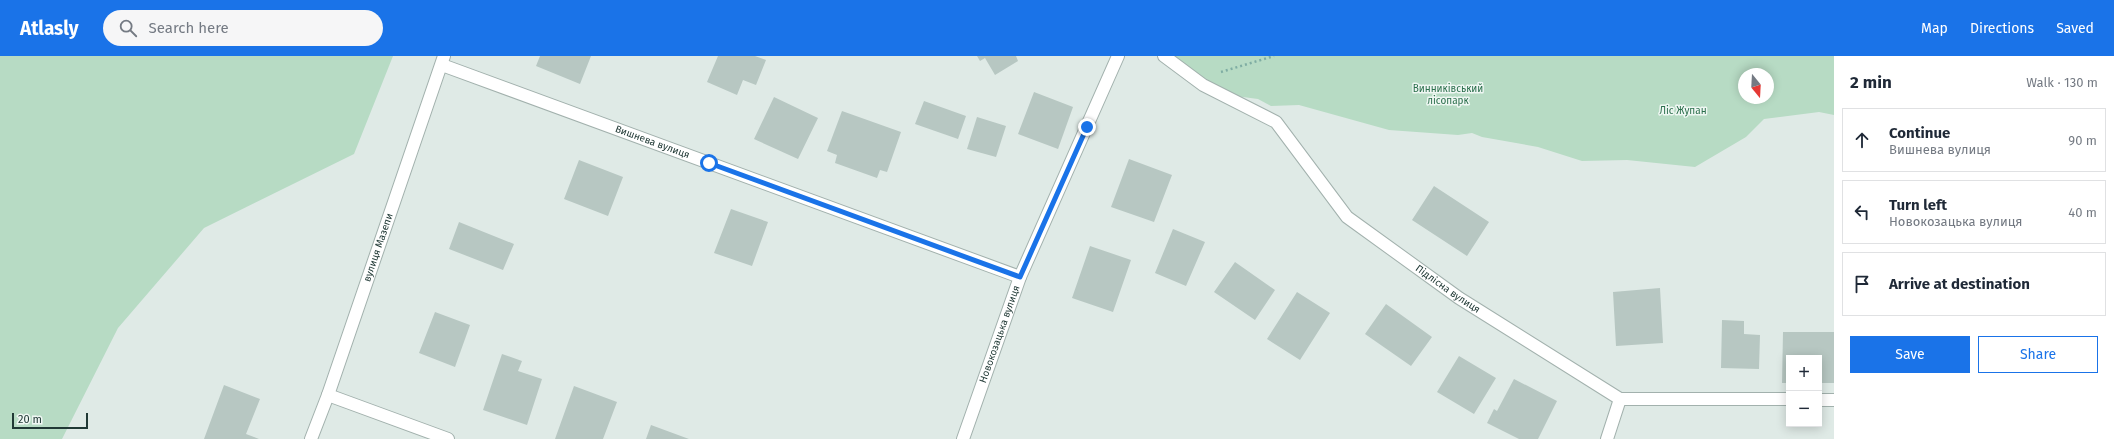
<!DOCTYPE html>
<html lang="en">
<head>
<meta charset="utf-8">
<style>
	:root { --surface:#fff; --page:#f6f6f7; --text:#1f2937; --muted:#747a83; --line:#e0e1e3; --accent:#1a73e8 }
	body { margin:0; font-family:"Fira Sans",sans-serif; background:var(--page); color:var(--text) }
	.controls { position:absolute; right:12px; bottom:12px; display:grid; overflow:hidden; border-radius:0px; box-shadow:0 2px 10px #0003 }
	.controls button { width:36px; height:36px; display:grid; place-items:center; padding:0; border:0; border-bottom:1px solid var(--line); background:var(--surface); color:var(--text); font:20px sans-serif }
	.compass { position:absolute; left:1738px; top:12px; width:36px; height:36px; border-radius:50%; background:var(--surface); box-shadow:0 2px 10px #0003; rotate:162deg }
	.scale { position:absolute; left:12px; bottom:10px; width:76px; box-sizing:border-box; padding-left:4px; border:2px solid #203935; border-top:0; font-size:11px; line-height:14px; white-space:nowrap; color:#203935; -webkit-text-stroke:3px #eff7f3; paint-order:stroke }
	.stop { position:absolute; width:12px; height:12px; margin:-9px; border:3px solid #1a73e8; border-radius:50%; background:#fff }
	.stop.end { background:#1a73e8; border-color:#fff; box-shadow:0 1px 4px #0008 }
	.list { margin:0; padding:0; list-style:none }
	h2 { display:flex; justify-content:space-between; align-items:center; height:52px; margin:0; padding:0 16px; font-size:17px }
	h2 small { font-size:13px; font-weight:400; color:var(--muted) }
	.list li { display:grid; grid-template-columns:26px 1fr auto; gap:12px; align-items:center; box-sizing:border-box; height:64px; margin:0 8px 8px; padding:0 8px; border:1px solid var(--line); border-radius:0px }
	.list b { display:block; font-size:15px; white-space:nowrap }
	.list p { margin:0; font-size:13px; white-space:nowrap; color:var(--muted) }
	.list em { font-size:13px; font-style:normal; color:var(--muted) }
	.actions { display:flex; gap:8px; padding:12px 16px }
	.actions a { flex:1; padding:9px 0; border:1px solid var(--accent); border-radius:0px; text-align:center; font-size:14px; color:var(--accent) }
	.actions .main { background:var(--accent); color:#fff }
	.icon { flex:none; width:22px; height:22px; fill:none; stroke:currentColor; stroke-width:2; stroke-linecap:round; stroke-linejoin:round }
	.map { position:relative; flex:none; width:1834px; height:383px; overflow:hidden }
	header { display:flex; align-items:center; gap:24px; box-sizing:border-box; height:56px; padding:0 20px; background:var(--accent); color:#fff }
	header strong { font-size:19px }
	nav { display:flex; gap:22px; margin-inline-start:auto; font-size:14px }
	.search { width:280px; height:36px; background:var(--page); display:flex; align-items:center; gap:10px; box-sizing:border-box; padding:0 14px; border-radius:22px; color:var(--muted); font-size:15px }
	main { display:flex }
	aside { flex:1; background:var(--surface) }
	.map>svg:first-child { display:block }
	.green { fill:#b7dbc4; fill-rule:evenodd }
	.building { fill:#b7c7c2 }
	.lines { fill:none; stroke-linecap:round; stroke-linejoin:round }
	.minor-casing { stroke:#a2b1ad; stroke-width:14 }
	.path { stroke:#7fada3; stroke-width:2.5; stroke-dasharray:2 3; stroke-linecap:butt }
	.minor { stroke:#fff; stroke-width:12 }
	.route { stroke:#1a73e8; stroke-width:5 }
	.labels { text-anchor:middle; dominant-baseline:central; stroke-width:3; stroke-linejoin:round; paint-order:stroke }
	.park-label { font-size:10px; fill:#2b6f4c; stroke:#eff7f3 }
	.street-label { font-size:10px; fill:#203935; stroke:#eff7f3 }
</style>
</head>
<body>
<header>
<strong>Atlasly</strong>
<div class="search"><svg class="icon" aria-label="search" viewBox="0 0 24 24"><circle cx="10" cy="10" r="6"/><path d="M15 15l6 6"/></svg>Search here</div>
<nav><a>Map</a><a>Directions</a><a>Saved</a></nav>
</header>
<main>
<div class="map">
<svg width="1834" height="383" viewBox="0 0 1834 383">
	<rect width="100%" height="100%" fill="#dfeae6"/>
	<!-- green -->
	<path class="green" d="M0,0H393L354,98L204,172L118,272L62,383H0Z
		M1170,0H1834V59L1819,56L1764,63L1746,81L1695,111L1627,104L1582,105L1538,91L1482,81L1472,77L1458,79L1389,74L1299,49L1271,50L1258,43L1228,39ZM1744,18H1768V42H1744Z"/>
	<!-- building -->
	<path class="building" d="M540,0H591L580,28L536,10Z
		M718,0H755L766,4L756,29L743,24L737,39L707,26Z
		M977,0H1016L1018,5L995,19L985,2L980,5Z
		M1034,36L1073,51L1058,93L1018,78Z
		M774,41L818,62L798,103L754,83Z
		M924,45L966,60L958,83L915,68Z
		M842,55L901,76L887,116L880,114L877,122L835,107L837,99L827,95Z
		M977,61L1006,70L996,101L967,93Z
		M1129,103L1172,119L1154,166L1111,151Z
		M579,104L623,121L608,160L564,143Z
		M1434,130L1489,166L1467,200L1412,164Z
		M731,153L768,166L752,210L714,197Z
		M459,166L514,188L503,214L449,193Z
		M1173,173L1205,186L1186,230L1155,217Z
		M1090,190L1131,204L1113,256L1072,242Z
		M1235,206L1275,234L1255,264L1214,236Z
		M1660,232L1663,287L1616,290L1613,236Z
		M1297,236L1330,257L1300,304L1267,283Z
		M1386,248L1432,281L1411,310L1365,278Z
		M435,256L470,269L455,311L419,297Z
		M1722,264L1744,265V278L1760,279L1759,313L1721,312Z
		M1783,276H1834V327H1819V302H1789V327H1782Z
		M502,298L522,305L518,315L542,323L527,369L483,354Z
		M1459,300L1496,322L1474,358L1437,336Z
		M1514,323L1557,345L1538,383H1519L1487,367L1494,353L1497,355Z
		M224,329L260,343L246,378L259,383H204Z
		M574,330L617,346L603,383H555Z
		M651,369L689,383H646Z"/>
	<g class="lines">
		<defs>
			<g id="minor">
				<path id="s1" d="M1164,0L1203,29L1276,66L1347,161L1459,242L1620,343H1789"/>
				<path id="s2" d="M442,9L1020,221"/>
				<path d="M328,339L448,383"/>
				<path d="M1819,344H1834"/>
				<path id="s3" d="M311,383L328,339L444,0"/>
				<path id="s4" d="M963,383L1020,221L1118,0"/>
				<path d="M1607,383L1620,343"/>
			</g>
		</defs>
		<!-- minor casing -->
		<use href="#minor" class="minor-casing"/>
		<!-- path -->
		<path class="path" d="M1221,16L1274,0"/>
		<!-- minor -->
		<use href="#minor" class="minor"/>
	</g>
	<g class="lines">
		<!-- route -->
		<path class="route" d="M709,107L1020,221L1087,71"/>
	</g>
	<g class="labels">
		<!-- park labels -->
		<g class="park-label">
			<text x="1448" y="33">Винниківський<tspan x="1448" dy="12">лісопарк</tspan></text>
			<text x="1683" y="55">Ліс Жупан</text>
		</g>
		<!-- street labels -->
		<g class="street-label">
			<text stroke="none"><textPath href="#s2" startOffset="224">Вишнева вулиця</textPath></text>
			<text stroke="none"><textPath href="#s3" startOffset="203">вулиця Мазепи</textPath></text>
			<text stroke="none"><textPath href="#s1" startOffset="373">Підлісна вулиця</textPath></text>
			<text stroke="none"><textPath href="#s4" startOffset="111">Новокозацька вулиця</textPath></text>
		</g>
	</g>
</svg>
<div class="controls">
<button>+</button>
<button>−</button>
</div>
<svg class="compass" viewBox="-18 -18 36 36"><path d="M0-13l5 13h-10z" fill="#e53935"/><path d="M0 13l5-13h-10z" fill="#747a83"/></svg>
<div class="scale">20 m</div>
<div class="stop" style="left:709px;top:107px"></div>
<div class="stop end" style="left:1087px;top:71px"></div>
</div>
<aside>
<h2>2 min<small>Walk · 130 m</small></h2>
<ul class="list">
<li><svg class="icon" aria-label="ahead" viewBox="0 0 24 24"><path d="M12 20V5M6 11l6-6 6 6"/></svg><div><b>Continue</b><p>Вишнева вулиця</p></div><em>90 m</em></li>
<li><svg class="icon" aria-label="left" viewBox="0 0 24 24"><path d="M17 20v-9H6M10 6l-5 5 5 5"/></svg><div><b>Turn left</b><p>Новокозацька вулиця</p></div><em>40 m</em></li>
<li><svg class="icon" aria-label="arrive" viewBox="0 0 24 24"><path d="M6 21V4h12l-3 4 3 4H6"/></svg><div><b>Arrive at destination</b></div></li>
</ul>
<div class="actions"><a class="main">Save</a><a>Share</a></div>
</aside>
</main>
</body>
</html>
